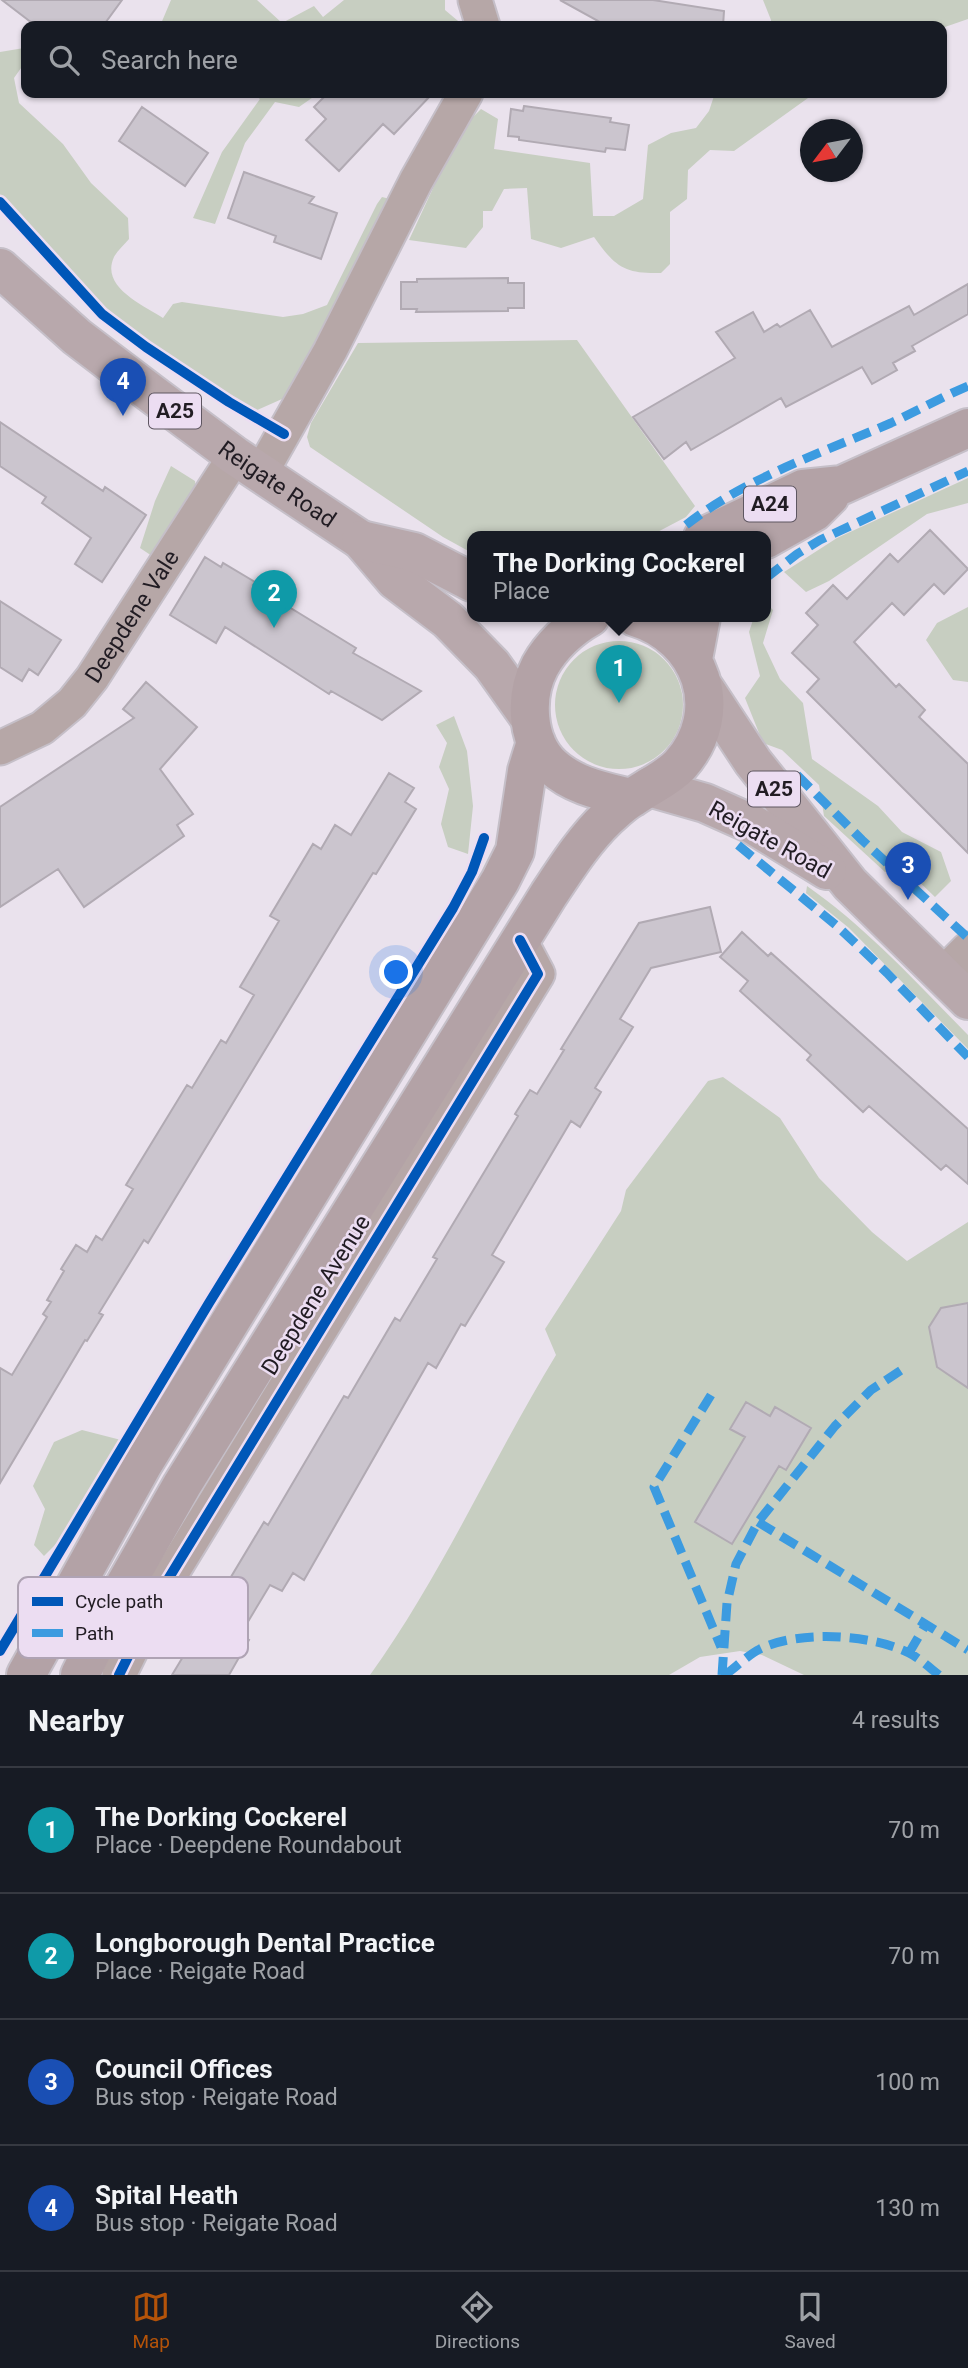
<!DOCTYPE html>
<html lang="en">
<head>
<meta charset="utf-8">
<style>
	:root { --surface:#171b24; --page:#20242c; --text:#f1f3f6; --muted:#9ea1a6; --line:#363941; --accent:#b45309 }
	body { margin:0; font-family:Roboto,sans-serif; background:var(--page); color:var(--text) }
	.compass { position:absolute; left:800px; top:119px; width:63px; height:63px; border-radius:50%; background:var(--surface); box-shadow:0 2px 5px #0004; rotate:238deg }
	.you { position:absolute; left:397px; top:973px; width:24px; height:24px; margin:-18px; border:5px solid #fff; border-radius:50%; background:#1a73e8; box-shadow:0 0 0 10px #1a73e833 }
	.badge { display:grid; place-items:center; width:46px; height:46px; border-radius:50%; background:var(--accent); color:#fff; font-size:23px; font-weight:700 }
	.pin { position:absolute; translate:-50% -58px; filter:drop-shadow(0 2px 4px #0008) }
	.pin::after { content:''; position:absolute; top:37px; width:24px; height:21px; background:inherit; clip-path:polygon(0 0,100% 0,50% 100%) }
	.popup { position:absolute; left:467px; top:531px; width:304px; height:91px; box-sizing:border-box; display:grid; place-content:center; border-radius:14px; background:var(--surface); filter:drop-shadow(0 2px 5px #0005); font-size:23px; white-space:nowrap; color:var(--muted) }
	.popup b { font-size:26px; color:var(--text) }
	.popup::after { content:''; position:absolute; left:50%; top:100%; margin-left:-14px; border:14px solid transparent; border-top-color:var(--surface) }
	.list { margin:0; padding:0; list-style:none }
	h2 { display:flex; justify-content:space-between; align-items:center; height:91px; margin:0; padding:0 28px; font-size:30px }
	h2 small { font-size:23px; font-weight:400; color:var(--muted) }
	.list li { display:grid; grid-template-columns:46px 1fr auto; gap:21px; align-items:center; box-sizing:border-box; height:126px; padding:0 28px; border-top:2px solid var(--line) }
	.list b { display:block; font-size:26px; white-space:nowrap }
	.list p { margin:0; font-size:23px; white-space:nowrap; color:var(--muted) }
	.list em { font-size:23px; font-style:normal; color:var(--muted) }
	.icon { flex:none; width:38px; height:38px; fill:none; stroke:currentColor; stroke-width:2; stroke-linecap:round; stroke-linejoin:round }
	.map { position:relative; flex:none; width:968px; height:1675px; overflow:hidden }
	.search { position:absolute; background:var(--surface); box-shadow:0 2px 5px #0004; left:21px; right:21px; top:21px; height:77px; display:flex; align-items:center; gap:18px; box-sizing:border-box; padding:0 24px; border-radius:14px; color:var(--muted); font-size:26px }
	.sheet { height:595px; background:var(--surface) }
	nav { display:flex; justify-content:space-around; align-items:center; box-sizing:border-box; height:98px; border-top:2px solid var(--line); background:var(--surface); font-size:19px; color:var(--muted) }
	nav a { display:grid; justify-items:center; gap:4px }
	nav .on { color:var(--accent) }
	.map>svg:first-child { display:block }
	.green { fill:#c7cec1 }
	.building { fill:#cbc5ce; stroke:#b1aab3; stroke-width:2 }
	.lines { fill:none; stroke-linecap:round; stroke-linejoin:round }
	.street-casing { stroke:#c5bfc8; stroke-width:37 }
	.primary-casing { stroke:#c5bfc8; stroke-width:42 }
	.highway-casing { stroke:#c5bfc8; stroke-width:42 }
	.street { stroke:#b6a7a7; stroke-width:33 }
	.primary { stroke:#b8a8ac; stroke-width:38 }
	.highway { stroke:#b3a2a6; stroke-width:38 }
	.quiet { stroke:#3c9be0; stroke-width:9; stroke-dasharray:18 9; stroke-linecap:butt }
	.cycleway-casing { stroke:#ecddf2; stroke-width:15 }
	.cycleway { stroke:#0057b8; stroke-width:10 }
	.labels { text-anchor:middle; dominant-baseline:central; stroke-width:5; stroke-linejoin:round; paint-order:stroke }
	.shield { fill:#ecddf2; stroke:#5e5661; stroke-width:2 }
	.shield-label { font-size:21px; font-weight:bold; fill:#211c23 }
	.street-label { font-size:23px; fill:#211c23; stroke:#ecddf2 }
	.key { fill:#ecddf2; stroke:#afa3b4; stroke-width:2 }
	.key-label { font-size:19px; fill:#211c23 }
</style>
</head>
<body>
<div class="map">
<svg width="968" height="1675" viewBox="0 0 968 1675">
	<rect width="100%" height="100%" fill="#eae2ed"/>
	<!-- green -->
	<path class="green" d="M171,0H257L282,23L314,6L323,17L344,0H445V10L464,26H160Z
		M763,0H968V19L942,28L771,26V20Z
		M24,48L26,61L14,78L19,103L63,144L91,183L128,218L129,239C124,245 117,251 114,257C100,287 143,305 163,318L173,304L182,302L283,317L303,314L327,305L377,204L382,197L390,199L291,395L255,411L153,347L92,296L3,196L0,197V52Z
		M252,93H319L299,107L275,102L245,143L215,224L193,218L222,152L260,99Z
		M715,93H815L734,151L710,150L688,170L687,199L670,212V264L661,273C625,274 615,267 594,237L561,248L531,239L527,188L504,189L492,211H483V227L466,248L409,240L460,130L481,109L498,119L494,149L590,163L593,216H614L643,199L648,145L671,133L696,128L709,111Z
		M577,340L695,506L686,517L648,537H472V553L443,537L310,447L307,437L311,423L358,343Z
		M171,466L195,481L196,489L152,556L140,548L155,501Z
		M968,478V503L927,514L829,581L806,592L784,572L837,538Z
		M766,603L773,610L763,643L780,679L803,703L812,759L878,806L902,832L941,852L951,881L935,897L910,873L885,872L824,816L819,785L782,750L763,743L745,698L760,676L749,632L754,617H766Z
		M968,607V682L953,680L926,640L937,623Z
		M555 705a64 64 0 1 1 128 0a64 64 0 1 1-128 0Z
		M454,716L467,751L473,806L468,854L448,847L441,824L449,789L439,767L447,743L436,725Z
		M807,886C867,928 917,983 968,1035V1049L849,928L806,893Z
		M723,1077L780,1118L819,1178L872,1232L907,1261L968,1222V1303L941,1308L937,1367L958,1381L968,1378V1675H804L762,1655L740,1651L700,1657L669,1675H370C442,1575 492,1460 556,1355L545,1329L621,1211L626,1190L708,1081Z
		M82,1430L121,1440L115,1456L67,1533L44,1556L34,1545L45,1509L33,1486L54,1442Z"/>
	<!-- building -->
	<path class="building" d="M2,0H122L103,26H36Z
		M560,0H653L724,11L723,26H607Z
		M328,93H433L394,134L383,124L339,171L306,140L326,119L314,107Z
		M524,106L611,118L610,122L629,125L625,150L606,148L605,152L519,140V137L508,136L511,109L523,111Z
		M142,107L208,153L185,186L119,141Z
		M244,172L314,197L309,203L337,213L321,259L274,242L276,236L228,218Z
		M508,278V283H524V308H508V311L416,312L417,309H401V282H417V279Z
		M968,284V314L912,346L915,351L893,363L897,370L872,384L862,367L786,407L781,398L691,450L686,442L664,459L633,417L735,358L716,332L753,312L764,332L777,324L780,327L810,310L832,347L909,306L914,315Z
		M0,422L103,491L105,487L146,515L102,582L75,564L91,538L42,503L46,497L0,466Z
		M930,530L968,569L944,594L934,584L904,615L892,603L854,642L896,687L899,684L925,710L919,717L968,764V853L807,692L819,679L792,653L818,625L806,613L833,585L847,599L890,554L898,562Z
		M205,557L221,567L223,563L255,582L253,585L356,648L353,653L421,691L382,720L331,691L329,694L225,627L216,643L170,615Z
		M0,601L61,640L38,675L29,669L22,681L0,667Z
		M146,682L197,727L160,769L193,814L177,825L184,836L84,907L58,869L0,907V807L134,718L123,709Z
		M389,773L414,788L405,802L416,809L376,874L373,873L339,928L148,1243L144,1240L99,1313L103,1315L87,1341L85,1340L0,1483V1368L12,1375L47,1317L43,1314L51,1302L47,1300L64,1271L61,1269L76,1245L87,1252L96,1236L102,1240L133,1189L126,1185L187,1085L192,1088L221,1040L226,1043L254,995L240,987L279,921L270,916L313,844L321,849L335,825L351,835Z
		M710,907L721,952L651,968L620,1019L633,1027L595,1088L601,1092L580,1127L571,1121L492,1255L504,1262L465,1326L461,1324L436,1368L428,1363L304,1580L293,1573L282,1591L270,1585L240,1635L249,1640L229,1675H172L264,1522L268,1525L344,1396L348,1398L395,1318L400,1321L437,1259L433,1257L518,1116L515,1114L530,1090L537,1094L564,1050L561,1049L639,923Z
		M742,932L768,956L771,953L968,1129V1184L946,1165L941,1170L869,1106L863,1112L807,1060L811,1055L740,991L748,981L720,957Z
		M968,1303V1388L937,1367L929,1327L941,1308Z
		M746,1402L770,1416L775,1407L811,1428L786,1470L779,1466L732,1544L695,1522L745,1437L730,1429Z"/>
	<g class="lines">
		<defs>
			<g id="street">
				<path d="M475,0L483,26"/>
				<path d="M261,473L330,351L416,181L466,93"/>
				<path id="s1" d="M0,748L42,728L72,703L92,678L235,456"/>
				<path d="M943,974L968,949"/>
				<path d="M119,1675L159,1594L538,974L520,940"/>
			</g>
			<g id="primary">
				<path id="s2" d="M0,268L77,337L152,394L235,456L361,540L395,580L448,620L492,665L529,717"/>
				<path d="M361,540L414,552L472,582"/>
				<path d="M705,689L753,762L850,884L968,1000"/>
				<path d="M649,787L705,803L752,824L827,870"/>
			</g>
			<path id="highway" d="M703,537L803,489L842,485L968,428
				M766,539L814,512L830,496
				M590,617C570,628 551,646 540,666C524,696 526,742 552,766C574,786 602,791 630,798
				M693,659L701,617
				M26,1675L143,1464L500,881L515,851L527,771L536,742
				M80,1675L121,1592L182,1485L549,894C567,867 584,840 607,818C615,811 623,803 632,798C647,787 667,779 680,765C728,711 701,637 635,617"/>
		</defs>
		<!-- street casing -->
		<use href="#street" class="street-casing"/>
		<!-- primary casing -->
		<use href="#primary" class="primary-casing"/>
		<!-- highway casing -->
		<use href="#highway" class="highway-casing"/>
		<!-- street -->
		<use href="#street" class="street"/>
		<!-- primary -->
		<use href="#primary" class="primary"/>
		<!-- highway -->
		<use href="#highway" class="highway"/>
		<!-- quiet -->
		<path class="quiet" d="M686,525C746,478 821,453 891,423C917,411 942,397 968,386
			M766,578L797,554L820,540L968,471
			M797,775L862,840L968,938
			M738,845L837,926L887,973L968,1057
			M711,1395L654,1487L721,1647
			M758,1522L968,1650
			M909,1653L926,1624
			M722,1675L727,1603L736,1564L758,1522L835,1426L871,1390L903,1369
			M725,1675C736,1667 748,1655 760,1649C798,1630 871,1634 909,1653C919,1658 930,1668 939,1675"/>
		<defs>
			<path id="cycleway" d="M0,202L102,314L146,347L229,402L284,434
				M0,1651L209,1303L453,908L472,872L484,838
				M119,1675L159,1594L538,974L520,940"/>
		</defs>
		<!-- cycleway casing -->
		<use href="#cycleway" class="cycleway-casing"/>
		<!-- cycleway -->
		<use href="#cycleway" class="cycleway"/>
	</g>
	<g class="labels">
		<!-- shield labels -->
		<g class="shield">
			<rect x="149" y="393.5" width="52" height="35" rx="5"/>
			<rect x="744" y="486.5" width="52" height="35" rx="5"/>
			<rect x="748" y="771.5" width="52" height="35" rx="5"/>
		</g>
		<g class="shield-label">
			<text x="175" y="411">A25</text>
			<text x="770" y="504">A24</text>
			<text x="774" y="789">A25</text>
		</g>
		<!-- street labels -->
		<g class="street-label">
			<text stroke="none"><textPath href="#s2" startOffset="352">Reigate Road</textPath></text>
			<text stroke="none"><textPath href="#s1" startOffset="191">Deepdene Vale</textPath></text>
			<text transform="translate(770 840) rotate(29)">Reigate Road</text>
			<text transform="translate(316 1295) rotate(-58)">Deepdene Avenue</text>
		</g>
	</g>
	<!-- legend -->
	<rect x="18" y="1577" width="230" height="81" rx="10" class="key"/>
	<rect x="32" y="1597" width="31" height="9" fill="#0057b8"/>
	<rect x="32" y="1629" width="31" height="8" fill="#3c9be0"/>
	<g class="key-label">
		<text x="75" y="1608">Cycle path</text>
		<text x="75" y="1640">Path</text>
	</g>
</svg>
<svg class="compass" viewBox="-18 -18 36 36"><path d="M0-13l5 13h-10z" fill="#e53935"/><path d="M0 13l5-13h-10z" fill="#9ea1a6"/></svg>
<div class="you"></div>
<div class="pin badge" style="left:619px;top:703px;background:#0f9aa8">1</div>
<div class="popup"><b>The Dorking Cockerel</b>Place</div>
<div class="pin badge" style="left:274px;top:628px;background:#0f9aa8">2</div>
<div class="pin badge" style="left:908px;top:900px;background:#1a4fb4">3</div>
<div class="pin badge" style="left:123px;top:416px;background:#1a4fb4">4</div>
<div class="search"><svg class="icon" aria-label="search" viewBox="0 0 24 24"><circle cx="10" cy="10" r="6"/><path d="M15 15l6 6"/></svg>Search here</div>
</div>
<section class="sheet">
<h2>Nearby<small>4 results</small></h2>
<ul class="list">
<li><span class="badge" style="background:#0f9aa8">1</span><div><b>The Dorking Cockerel</b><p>Place · Deepdene Roundabout</p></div><em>70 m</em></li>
<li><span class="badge" style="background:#0f9aa8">2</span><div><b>Longborough Dental Practice</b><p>Place · Reigate Road</p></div><em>70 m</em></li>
<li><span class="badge" style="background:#1a4fb4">3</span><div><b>Council Offices</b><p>Bus stop · Reigate Road</p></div><em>100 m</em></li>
<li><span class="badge" style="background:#1a4fb4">4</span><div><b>Spital Heath</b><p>Bus stop · Reigate Road</p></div><em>130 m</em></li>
</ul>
</section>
<nav>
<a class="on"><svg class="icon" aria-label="map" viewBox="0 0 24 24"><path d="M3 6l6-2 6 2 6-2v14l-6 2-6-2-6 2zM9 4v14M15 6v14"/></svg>Map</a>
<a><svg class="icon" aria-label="directions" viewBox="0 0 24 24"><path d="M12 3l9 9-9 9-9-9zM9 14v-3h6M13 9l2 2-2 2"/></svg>Directions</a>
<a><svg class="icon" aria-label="saved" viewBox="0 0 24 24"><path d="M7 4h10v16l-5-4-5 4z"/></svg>Saved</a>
</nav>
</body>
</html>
